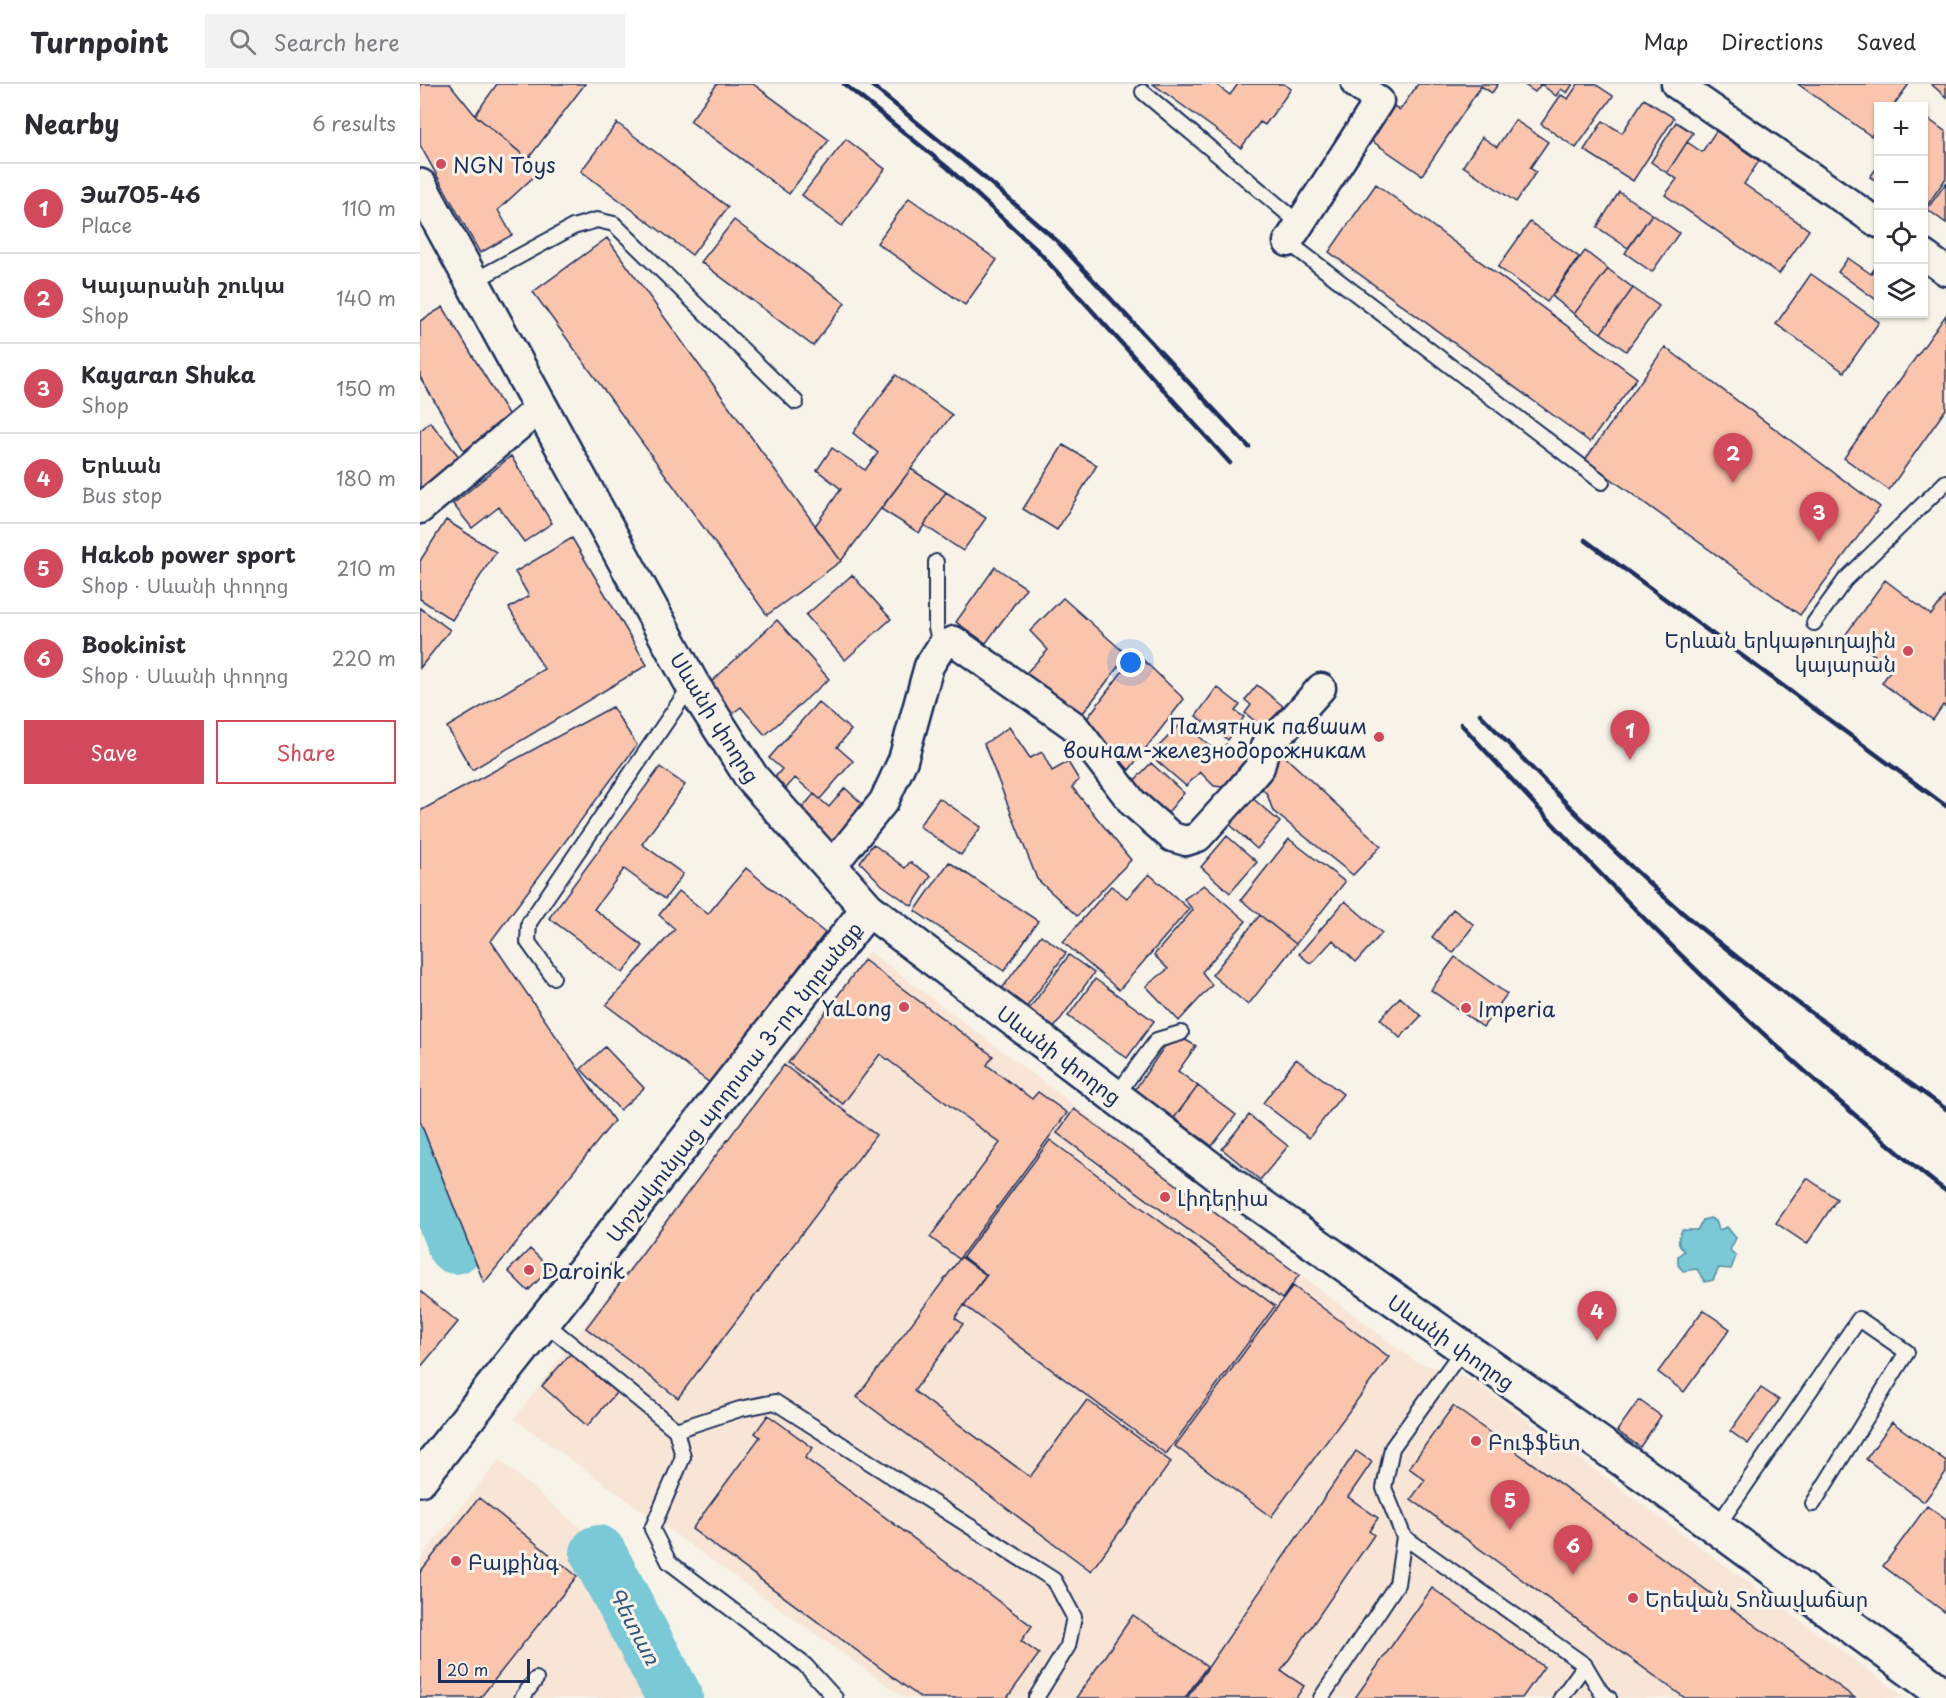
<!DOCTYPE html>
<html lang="en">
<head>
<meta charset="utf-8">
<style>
	:root { --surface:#fff; --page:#f2f2f3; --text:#2b2b33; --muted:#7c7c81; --line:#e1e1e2; --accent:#d1495b }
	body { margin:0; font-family:"Playpen Sans","Noto Sans Armenian",sans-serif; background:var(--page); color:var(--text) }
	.controls { position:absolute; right:18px; top:18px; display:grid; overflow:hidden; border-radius:0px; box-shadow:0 2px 4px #0004 }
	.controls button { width:54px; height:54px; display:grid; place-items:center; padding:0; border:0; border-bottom:2px solid var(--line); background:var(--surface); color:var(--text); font:30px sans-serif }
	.scale { position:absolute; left:18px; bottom:15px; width:92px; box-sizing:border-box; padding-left:6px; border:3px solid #1b2f5e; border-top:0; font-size:16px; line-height:21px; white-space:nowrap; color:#1b2f5e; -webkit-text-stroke:4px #f7f3e8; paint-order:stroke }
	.you { position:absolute; left:711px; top:579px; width:21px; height:21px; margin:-15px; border:4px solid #fff; border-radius:50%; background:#1a73e8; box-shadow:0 0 0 9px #1a73e833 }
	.badge { display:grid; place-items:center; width:39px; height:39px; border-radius:50%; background:var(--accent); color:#fff; font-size:20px; font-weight:700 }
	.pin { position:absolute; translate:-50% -50px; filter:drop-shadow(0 2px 3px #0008) }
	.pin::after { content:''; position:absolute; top:32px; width:21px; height:18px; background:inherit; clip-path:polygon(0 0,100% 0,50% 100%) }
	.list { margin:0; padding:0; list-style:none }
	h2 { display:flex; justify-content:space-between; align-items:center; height:78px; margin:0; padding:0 24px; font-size:26px }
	h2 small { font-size:20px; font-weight:400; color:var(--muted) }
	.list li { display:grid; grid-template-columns:39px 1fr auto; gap:18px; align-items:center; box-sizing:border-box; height:90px; padding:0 24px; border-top:2px solid var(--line) }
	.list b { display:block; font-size:22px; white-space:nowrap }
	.list p { margin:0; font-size:20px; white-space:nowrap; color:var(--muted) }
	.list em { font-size:20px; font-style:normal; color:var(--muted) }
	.actions { display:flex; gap:12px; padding:18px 24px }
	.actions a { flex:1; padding:14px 0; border:2px solid var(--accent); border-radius:0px; text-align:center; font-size:21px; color:var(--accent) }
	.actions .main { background:var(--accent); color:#fff }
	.icon { flex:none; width:33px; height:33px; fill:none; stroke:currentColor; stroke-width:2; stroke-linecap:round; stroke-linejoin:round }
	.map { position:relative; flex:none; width:1526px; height:1614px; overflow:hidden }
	header { display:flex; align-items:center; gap:36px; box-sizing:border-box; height:84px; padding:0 30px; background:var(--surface); border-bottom:2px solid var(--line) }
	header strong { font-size:28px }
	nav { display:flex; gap:33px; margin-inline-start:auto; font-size:21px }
	.search { width:420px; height:54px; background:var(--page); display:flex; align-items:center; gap:15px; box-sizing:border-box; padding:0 21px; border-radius:0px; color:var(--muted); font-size:22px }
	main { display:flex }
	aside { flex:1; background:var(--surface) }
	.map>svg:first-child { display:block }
	.built { fill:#f8e5d6 }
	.water { fill:#7ac9d6; stroke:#548ba6; stroke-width:1.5 }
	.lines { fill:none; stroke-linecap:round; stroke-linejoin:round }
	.river { stroke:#7ac9d6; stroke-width:56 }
	.building { fill:#fbc5ad; stroke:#1b2f5e; stroke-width:1.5 }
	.lane-casing { stroke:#1b2f5e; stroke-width:18 }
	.street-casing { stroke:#1b2f5e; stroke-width:33 }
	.secondary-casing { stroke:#1b2f5e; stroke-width:38 }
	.lane { stroke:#f7f3e8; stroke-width:14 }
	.street { stroke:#f7f3e8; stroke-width:28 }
	.secondary { stroke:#f7f3e8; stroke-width:33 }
	.rail { stroke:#1b2f5e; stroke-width:4.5 }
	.poi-dot { fill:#d1495b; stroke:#f7f3e8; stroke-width:2 }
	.labels { text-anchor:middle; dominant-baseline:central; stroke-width:6; stroke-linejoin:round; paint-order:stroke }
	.poi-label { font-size:21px; fill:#1b2f5e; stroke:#f7f3e8; text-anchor:start }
	.street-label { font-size:21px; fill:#1b2f5e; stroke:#f7f3e8 }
	.water-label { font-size:22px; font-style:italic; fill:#33567c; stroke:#f7f3e8 }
</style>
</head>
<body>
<header>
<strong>Turnpoint</strong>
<div class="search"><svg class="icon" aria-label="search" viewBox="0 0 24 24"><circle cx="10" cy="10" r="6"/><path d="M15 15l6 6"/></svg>Search here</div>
<nav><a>Map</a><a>Directions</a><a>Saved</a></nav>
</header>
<main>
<aside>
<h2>Nearby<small>6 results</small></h2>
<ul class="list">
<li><span class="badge">1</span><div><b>Эш705-46</b><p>Place</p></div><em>110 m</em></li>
<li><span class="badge">2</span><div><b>Կայարանի շուկա</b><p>Shop</p></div><em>140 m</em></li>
<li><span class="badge">3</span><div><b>Kayaran Shuka</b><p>Shop</p></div><em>150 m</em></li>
<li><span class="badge">4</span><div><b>Երևան</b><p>Bus stop</p></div><em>180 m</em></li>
<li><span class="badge">5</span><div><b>Hakob power sport</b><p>Shop · Սևանի փողոց</p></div><em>210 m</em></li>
<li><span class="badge">6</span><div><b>Bookinist</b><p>Shop · Սևանի փողոց</p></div><em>220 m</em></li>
</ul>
<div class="actions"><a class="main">Save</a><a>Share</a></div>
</aside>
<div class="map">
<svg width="1526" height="1614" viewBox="0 0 1526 1614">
	<rect width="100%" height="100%" fill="#f7f3e8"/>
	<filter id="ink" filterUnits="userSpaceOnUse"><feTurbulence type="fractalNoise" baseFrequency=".0167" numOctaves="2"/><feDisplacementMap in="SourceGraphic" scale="12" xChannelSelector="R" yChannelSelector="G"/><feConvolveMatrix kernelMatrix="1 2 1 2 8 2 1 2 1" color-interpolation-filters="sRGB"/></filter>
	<g filter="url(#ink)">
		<!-- built -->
		<path class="built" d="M449,867L995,1277L1054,1297L1486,1614H485L94,1335Z
			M79,1376L218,1492L255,1614H0V1475Z"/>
		<!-- water -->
		<path class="water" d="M1290,1134L1296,1137L1299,1146L1307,1143L1316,1154L1310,1166L1316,1172L1311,1185L1299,1184L1293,1196L1285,1198L1277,1185L1263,1187L1258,1181V1172L1264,1167C1257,1160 1257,1155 1262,1146H1277L1283,1136Z"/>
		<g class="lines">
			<!-- river -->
			<path class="river" d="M0,1070L35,1162
				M178,1469L255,1614"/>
		</g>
		<!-- building -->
		<path class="building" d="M0,0H30L55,31L121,86L78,126L92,151L60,169L0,61Z
			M77,0H165L108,75L55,31Z
			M297,0H333L409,56L369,110L270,37Z
			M733,0H795L810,11L818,0H864L871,5L845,41L840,38L821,64Z
			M998,0H1078L1072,9L1061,2L1002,91L946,53L969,19L980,26Z
			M1103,0H1153L1147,9L1141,5L1136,12L1121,0L1115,8Z
			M1158,0H1175L1193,12L1156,64L1121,40L1141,11L1148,15Z
			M1378,0H1489L1473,22H1458V42L1451,52Z
			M1511,0H1526V13Z
			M1224,15L1254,34L1213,97L1164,66L1183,37L1202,49Z
			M1504,32L1526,48V94L1504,126Z
			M1095,36L1128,58L1110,84L1116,88L1096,118L1043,82L1062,53L1077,63Z
			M1256,38L1273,49L1247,89L1231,78Z
			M197,39L308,123L272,171L161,87Z
			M1296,47L1339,77L1324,100L1389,146L1359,190L1245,111L1257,95L1247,89L1267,58L1282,68Z
			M426,55L465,85L422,142L382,111Z
			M1458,82V98L1450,93Z
			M1526,99V139L1507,125Z
			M956,100L1217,294L1170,358L909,168Z
			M1199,108L1232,130L1208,164L1177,143Z
			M489,114L577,176L545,221L457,159Z
			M1232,130L1259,149L1232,188L1205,169Z
			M314,136L425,219L393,262L281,178Z
			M1110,138L1159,173L1127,218L1078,183Z
			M187,154L421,477L347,531L113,208Z
			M1165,167L1188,185L1154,230L1132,212Z
			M1428,174L1451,190L1458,179V217L1418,188Z
			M1188,185L1213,204L1181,249L1154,230Z
			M1391,190L1459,238L1424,288L1356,240Z
			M1213,204L1239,222L1206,267L1181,249Z
			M23,223L91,335L44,367L0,293V237Z
			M1526,231V325L1469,406L1424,374Z
			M1245,263L1460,423L1380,531L1165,376Z
			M476,291L532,331L421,477L395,442L421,405L397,386L412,364L445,386L458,369L433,349Z
			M10,338L42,376L0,411V347Z
			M643,361L677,381L637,446L603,425Z
			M91,372L132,439L104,458L79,423L52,444L33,420Z
			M491,385L526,408L499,449L461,425Z
			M526,408L566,434L543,467L504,441Z
			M26,436L76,468L32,536L0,515V477Z
			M152,454L227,581L52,686L27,643L124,585L89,524L109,512L95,488Z
			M575,483L606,504L566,559L536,538Z
			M432,491L471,535L425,576L386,531Z
			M1465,496L1511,531L1526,511V623L1523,621L1513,636L1462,599L1472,584L1426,550Z
			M643,514L707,571L663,629L636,620L606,589L628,566L610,547Z
			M0,524L30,546L0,584Z
			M357,536L409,595L345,651L321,623L309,632L287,602Z
			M716,569L764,615L709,686L666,636Z
			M837,601L863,622L845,645L825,629L831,621L825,616Z
			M797,603L820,621L815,627L824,633L808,656L776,632Z
			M398,618L431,646L417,663L433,677L400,715L375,694L361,710L350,699L362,685L349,674Z
			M192,623L217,661L71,857L194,1037L64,1199L0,1037V727Z
			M763,638L799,670L806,660L814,666L819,660L832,671L803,703L794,702L780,688L766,702L730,671Z
			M589,643L610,674L622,668L632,687L648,678L659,696L652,703L711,776L657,832L617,795L564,660Z
			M859,667L961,762L933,791L853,727L847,710L834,696Z
			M731,679L764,709L745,732L711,700Z
			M240,683L265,701L222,760L263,790L245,815L204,785L174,825L223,862L203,889L129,834Z
			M425,704L448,725L417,765L378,729L394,710L409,723Z
			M830,712L860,738L837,765L807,738Z
			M519,714L561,743L541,771L499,742Z
			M807,752L837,778L810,809L781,783Z
			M869,755L925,798L876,860L821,816Z
			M453,760L485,784L490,778L511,792L492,822L462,801L440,778Z
			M529,778L618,837L584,887L495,827Z
			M326,784L405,849L290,999L186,921L255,845L239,831L259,807L288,830Z
			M729,790L769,825L699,906L643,858L691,802L707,814Z
			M784,801L826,837L782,888L792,901L759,937L726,902L748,885L734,871L773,826L764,815Z
			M925,817L962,849L936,878L913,856L891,880L879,870Z
			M1033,825L1054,841L1033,869L1012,853Z
			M840,831L876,860L828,921L792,891Z
			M621,851L646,869L606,924L581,906Z
			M649,871L674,889L634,944L609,925Z
			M1035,873L1087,910L1063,943L1011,906Z
			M444,876L573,972L567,981L612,1015L618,1008L647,1029L539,1175L510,1153L580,1059L460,970L423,1020L368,979Z
			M675,895L734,937L707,974L648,932Z
			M980,913L1001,932L980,954L960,935Z
			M762,954L776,962L758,987L778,1002L754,1034L714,1007L744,963Z
			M185,963L224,1004L200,1026L161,985Z
			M876,975L923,1010L889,1054L843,1019Z
			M364,981L456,1051L258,1314L166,1244Z
			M778,1002L816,1031L792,1062L754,1034Z
			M654,1025L879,1191L862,1215L637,1049Z
			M829,1031L868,1062L840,1096L802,1065Z
			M630,1056L855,1222L746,1370L544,1221L567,1191L543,1173Z
			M1387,1094L1417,1115L1387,1160L1356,1139Z
			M110,1165L130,1184L108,1207L88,1187Z
			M541,1173L566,1191L535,1234L543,1240L494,1307L610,1393L667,1316L751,1378L671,1487L437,1313Z
			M873,1202L969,1273L851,1433L755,1362Z
			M0,1207L38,1238L0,1284Z
			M1283,1226L1310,1245L1264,1308L1238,1288Z
			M151,1269L196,1309L167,1342L122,1302Z
			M1341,1304L1359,1316L1328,1360L1310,1347Z
			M1219,1316L1241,1332L1220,1363L1197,1347Z
			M1033,1322L1435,1614H1265L991,1415L1005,1396L989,1384Z
			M348,1331L393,1364L385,1374L612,1542L601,1557L619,1570L587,1614H501L272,1445L340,1353L335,1349Z
			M1472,1338L1526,1377V1388L1504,1418L1446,1375Z
			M936,1367L952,1378L928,1413L958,1434L949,1447L954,1451L861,1587L884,1602L876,1614H767Z
			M59,1414L157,1492L60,1614H0V1488Z
			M1507,1422L1526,1436V1529L1463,1482Z
			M1012,1504L1124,1583L1102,1614H935Z
			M713,1531L787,1582L765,1614H656Z"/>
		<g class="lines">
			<defs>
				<path id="lane" d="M723,8L880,140
					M868,158L1182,398
					M52,198L153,143L177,136L194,140L376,318
					M516,478V544L521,563
					M1394,539L1425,496L1526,398
					M133,893L108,858L109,839L272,600
					M695,1013L737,956L761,949
					M124,1238L256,1346L263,1373L232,1445L249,1478L385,1581L415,1614
					M1043,1265L972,1364L964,1404L984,1453L1165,1581L1141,1614
					M256,1346L320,1325L355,1318L634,1496L654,1533L648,1562L616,1614
					M1296,1444L1439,1235L1487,1268L1393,1420
					M1165,1581L1181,1608L1189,1614
					M102,1614L116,1595
					M901,1614L977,1500L984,1453"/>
				<path id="street" d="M1256,0L1458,139
					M868,158L959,17L936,0
					M1504,171L1526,187
					M0,425L121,323
					M411,783L464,717L483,676L509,582L521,563L534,557L654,642L713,719L752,753L766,757L778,753L818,709L840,683L845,663L869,640L901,604"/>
				<path id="secondary" d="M0,102L272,600L332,694L448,825L816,1104L1233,1397L1526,1612
					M0,1395L448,825"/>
			</defs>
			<!-- lane casing -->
			<use href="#lane" class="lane-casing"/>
			<!-- street casing -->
			<use href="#street" class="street-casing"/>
			<!-- secondary casing -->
			<use href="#secondary" class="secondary-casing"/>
			<!-- lane -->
			<use href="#lane" class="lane"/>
			<!-- street -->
			<use href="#street" class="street"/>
			<!-- secondary -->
			<use href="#secondary" class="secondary"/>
			<!-- rail -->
			<path class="rail" d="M424,0L528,84L618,167L810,379
				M450,0L566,95L636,156L829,363
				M1165,456L1526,722
				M1060,630C1124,697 1188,764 1257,824C1342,897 1436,960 1526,1025
				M1041,640C1165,777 1294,911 1435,1031C1465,1057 1494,1084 1526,1107"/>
		</g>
	</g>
	<!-- markers -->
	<g class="poi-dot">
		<circle cx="21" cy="80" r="6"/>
		<circle cx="1488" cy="567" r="6"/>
		<circle cx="959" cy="653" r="6"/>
		<circle cx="484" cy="923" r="6"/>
		<circle cx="1046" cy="924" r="6"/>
		<circle cx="745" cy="1113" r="6"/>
		<circle cx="109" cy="1186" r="6"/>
		<circle cx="1056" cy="1357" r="6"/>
		<circle cx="36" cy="1477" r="6"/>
		<circle cx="1213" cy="1514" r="6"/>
	</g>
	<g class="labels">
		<!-- poi labels -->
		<g class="poi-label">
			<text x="33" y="80">NGN Toys</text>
			<text x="1476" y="555" text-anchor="end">Երևան երկաթուղային<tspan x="1476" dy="24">կայարան</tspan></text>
			<text x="947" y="641" text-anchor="end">Памятник павшим<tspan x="947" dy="24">воинам-железнодорожникам</tspan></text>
			<text x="472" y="923" text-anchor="end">YaLong</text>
			<text x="1058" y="924">Imperia</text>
			<text x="757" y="1113">Լիդերիա</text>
			<text x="121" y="1186">Daroink</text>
			<text x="1068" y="1357">Բուֆֆետ</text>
			<text x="48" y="1477">Բայքինգ</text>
			<text x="1225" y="1514">Երեվան Տոնավաճար</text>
		</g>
		<!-- street labels -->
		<g class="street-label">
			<text transform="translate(296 633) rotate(58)">Սևանի փողոց</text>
			<text transform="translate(640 970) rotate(37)">Սևանի փողոց</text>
			<text transform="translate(313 997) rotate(-52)">Արշակունյաց պողոտա 3-րդ նրբանցք</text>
			<text transform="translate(1032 1257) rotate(35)">Սևանի փողոց</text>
		</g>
		<!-- water labels -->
		<g class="water-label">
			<text transform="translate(216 1541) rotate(62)">Գետառ</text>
		</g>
	</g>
</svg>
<div class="controls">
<button>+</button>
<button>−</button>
<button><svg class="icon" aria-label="locate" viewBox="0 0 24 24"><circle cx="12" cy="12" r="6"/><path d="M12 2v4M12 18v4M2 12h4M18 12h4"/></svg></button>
<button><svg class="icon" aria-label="layers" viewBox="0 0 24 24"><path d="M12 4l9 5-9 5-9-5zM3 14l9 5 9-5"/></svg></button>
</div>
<div class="scale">20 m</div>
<div class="you"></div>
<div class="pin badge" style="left:1210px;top:676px">1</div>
<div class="pin badge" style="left:1313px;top:399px">2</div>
<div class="pin badge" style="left:1399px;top:458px">3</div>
<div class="pin badge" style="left:1177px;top:1257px">4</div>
<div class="pin badge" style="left:1090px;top:1446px">5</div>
<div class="pin badge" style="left:1153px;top:1491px">6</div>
</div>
</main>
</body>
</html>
